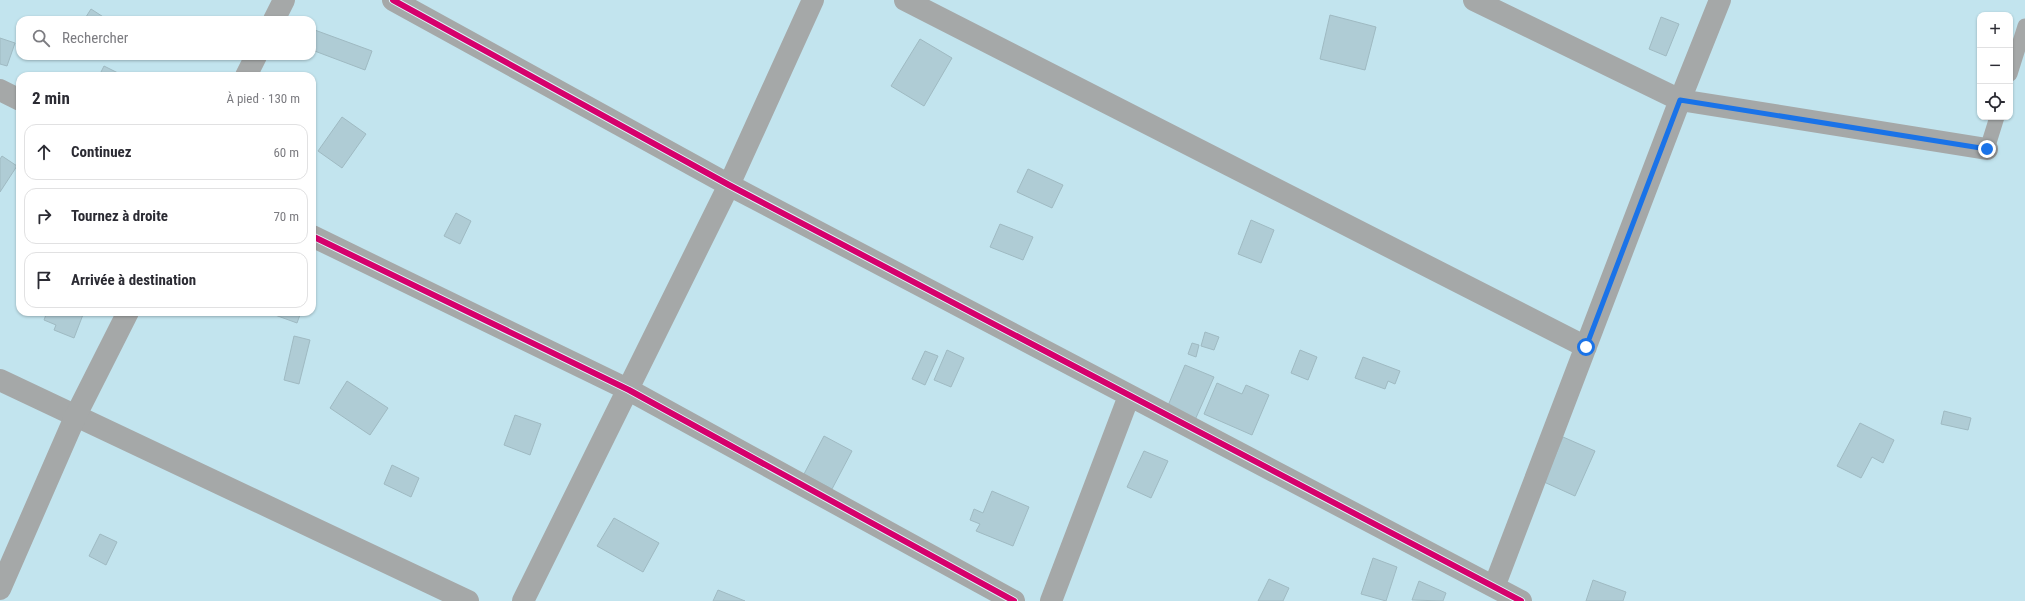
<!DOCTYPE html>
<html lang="fr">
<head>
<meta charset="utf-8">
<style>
	:root { --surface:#fff; --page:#f2f2f3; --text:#2b2b33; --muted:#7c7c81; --line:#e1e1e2 }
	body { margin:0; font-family:"Roboto Condensed",sans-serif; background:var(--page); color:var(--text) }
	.controls { position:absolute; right:12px; top:12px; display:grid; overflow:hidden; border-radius:8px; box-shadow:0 1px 3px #0004 }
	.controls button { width:36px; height:36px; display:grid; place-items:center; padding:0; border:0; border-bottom:1px solid var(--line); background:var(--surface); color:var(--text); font:20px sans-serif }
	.stop { position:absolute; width:12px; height:12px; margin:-9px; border:3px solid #1a73e8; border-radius:50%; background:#fff }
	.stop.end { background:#1a73e8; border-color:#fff; box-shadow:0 1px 4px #0008 }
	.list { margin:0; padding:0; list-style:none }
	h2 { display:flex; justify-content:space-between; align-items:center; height:52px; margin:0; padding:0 16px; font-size:17px }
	h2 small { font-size:13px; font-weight:400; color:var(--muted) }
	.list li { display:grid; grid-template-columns:26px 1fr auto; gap:12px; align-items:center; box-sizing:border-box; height:56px; margin:0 8px 8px; padding:0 8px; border:1px solid var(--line); border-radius:12px }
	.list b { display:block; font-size:15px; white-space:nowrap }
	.list em { font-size:13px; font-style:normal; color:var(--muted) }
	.icon { flex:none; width:22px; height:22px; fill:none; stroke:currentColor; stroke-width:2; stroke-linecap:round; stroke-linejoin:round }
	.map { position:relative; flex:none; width:2025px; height:601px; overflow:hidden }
	.search { position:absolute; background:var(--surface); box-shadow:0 1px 3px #0004; left:16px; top:16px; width:300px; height:44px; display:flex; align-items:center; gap:10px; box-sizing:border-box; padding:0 14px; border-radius:12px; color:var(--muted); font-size:15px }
	.panel { position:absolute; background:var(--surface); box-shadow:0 1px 3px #0004; left:16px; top:72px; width:300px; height:244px; border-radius:12px }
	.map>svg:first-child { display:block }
	.building { fill:#afccd5; stroke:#9fbac2 }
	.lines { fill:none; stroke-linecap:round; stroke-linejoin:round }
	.service { stroke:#a5a8a8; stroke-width:15 }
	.minor { stroke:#a5a8a8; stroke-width:22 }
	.tertiary { stroke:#a5a8a8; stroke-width:22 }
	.cycleway-casing { stroke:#ddf4fb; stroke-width:8 }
	.cycleway { stroke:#d6006c; stroke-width:6 }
	.route { stroke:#1a73e8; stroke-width:5 }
</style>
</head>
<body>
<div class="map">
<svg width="2025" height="601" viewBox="0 0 2025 601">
	<rect width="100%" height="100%" fill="#c2e4ee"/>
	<!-- building -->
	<path class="building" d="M91,9L108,20H84Z
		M1330,15L1376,27L1365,70L1320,59Z
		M1661,17L1679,24L1666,56L1649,49Z
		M312,29L372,51L365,70L312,50Z
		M0,38L15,43L7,66L0,64Z
		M920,39L952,58L924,106L891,86Z
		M104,66L124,76H99Z
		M342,117L366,134L342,168L318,151Z
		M2,156L17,166L0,192V159Z
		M1028,169L1063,185L1052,208L1017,192Z
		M456,213L471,221L460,244L444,236Z
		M1251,220L1274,230L1261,263L1238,254Z
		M1000,224L1033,237L1023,260L990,247Z
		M47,312H84L74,338L54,330L56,325L44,320Z
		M276,312H301L297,323L275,315Z
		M1205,332L1219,337L1214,350L1201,346Z
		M294,336L310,340L299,384L284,380Z
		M1192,343L1199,345L1196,357L1188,354Z
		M947,350L964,358L951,387L934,380Z
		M1300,350L1317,357L1308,380L1291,373Z
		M925,351L938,356L925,385L912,379Z
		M1363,357L1400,371L1395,384L1388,381L1385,389L1355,378Z
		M1185,365L1214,377L1195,420L1167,408Z
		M347,381L388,408L370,435L330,408Z
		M1217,383L1242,394L1246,385L1269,395L1252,435L1204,414Z
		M1944,411L1971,418L1968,430L1941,424Z
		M515,415L541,424L530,455L504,445Z
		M1860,423L1894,440L1883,463L1872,457L1861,478L1837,466Z
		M824,436L852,451L832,489L804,474Z
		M1563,437L1595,451L1575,496L1544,482Z
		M1144,451L1168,461L1151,498L1127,487Z
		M392,465L419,478L411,497L384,484Z
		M992,491L1029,507L1013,546L976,531L980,524L970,520L974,509L983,513Z
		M614,518L659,543L643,572L597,546Z
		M100,534L117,542L106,565L89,556Z
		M1373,558L1397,567L1386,601L1361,594Z
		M1269,579L1289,588L1283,601H1258Z
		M1593,580L1626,592L1623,601H1586Z
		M1419,581L1446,593L1443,601L1412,600Z
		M718,590L745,601H713Z"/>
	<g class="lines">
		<!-- service -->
		<path class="service" d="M2010,74L2025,26
			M1987,149L1997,117"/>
		<!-- minor -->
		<path class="minor" d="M393,0L729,185L1521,601
			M905,0L1586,347
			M1474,0L1680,100L1987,149
			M0,90L20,100
			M312,236L629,390L1014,601
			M0,380L468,601
			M1494,587L1680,100L1720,0
			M523,601L729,185L813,0
			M1051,601L1129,396"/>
		<!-- tertiary -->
		<path class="tertiary" d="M274,20L284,0
			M246,76L256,56
			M0,589L76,415L128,312"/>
		<defs>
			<path id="cycleway" d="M393,0L729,185L1521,601
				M312,236L629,390L1014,601"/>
		</defs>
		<!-- cycleway casing -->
		<use href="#cycleway" class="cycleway-casing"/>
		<!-- cycleway -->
		<use href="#cycleway" class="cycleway"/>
	</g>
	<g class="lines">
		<!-- route -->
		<path class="route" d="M1586,347L1680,100L1987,149"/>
	</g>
</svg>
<div class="controls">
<button>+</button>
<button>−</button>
<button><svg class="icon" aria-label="locate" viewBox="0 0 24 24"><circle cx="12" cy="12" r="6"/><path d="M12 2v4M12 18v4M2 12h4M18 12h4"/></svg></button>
</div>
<div class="stop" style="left:1586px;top:347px"></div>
<div class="stop end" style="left:1987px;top:149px"></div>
<div class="search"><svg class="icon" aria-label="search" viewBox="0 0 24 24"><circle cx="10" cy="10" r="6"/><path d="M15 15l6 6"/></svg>Rechercher</div>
<section class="panel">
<h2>2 min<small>À pied · 130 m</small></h2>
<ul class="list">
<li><svg class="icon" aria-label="ahead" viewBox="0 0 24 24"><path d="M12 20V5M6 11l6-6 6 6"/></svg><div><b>Continuez</b></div><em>60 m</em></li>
<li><svg class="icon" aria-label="right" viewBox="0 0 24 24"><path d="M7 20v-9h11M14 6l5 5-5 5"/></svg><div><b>Tournez à droite</b></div><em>70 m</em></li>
<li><svg class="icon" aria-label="arrive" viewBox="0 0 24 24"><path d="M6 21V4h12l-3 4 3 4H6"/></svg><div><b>Arrivée à destination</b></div></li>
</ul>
</section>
</div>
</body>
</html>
